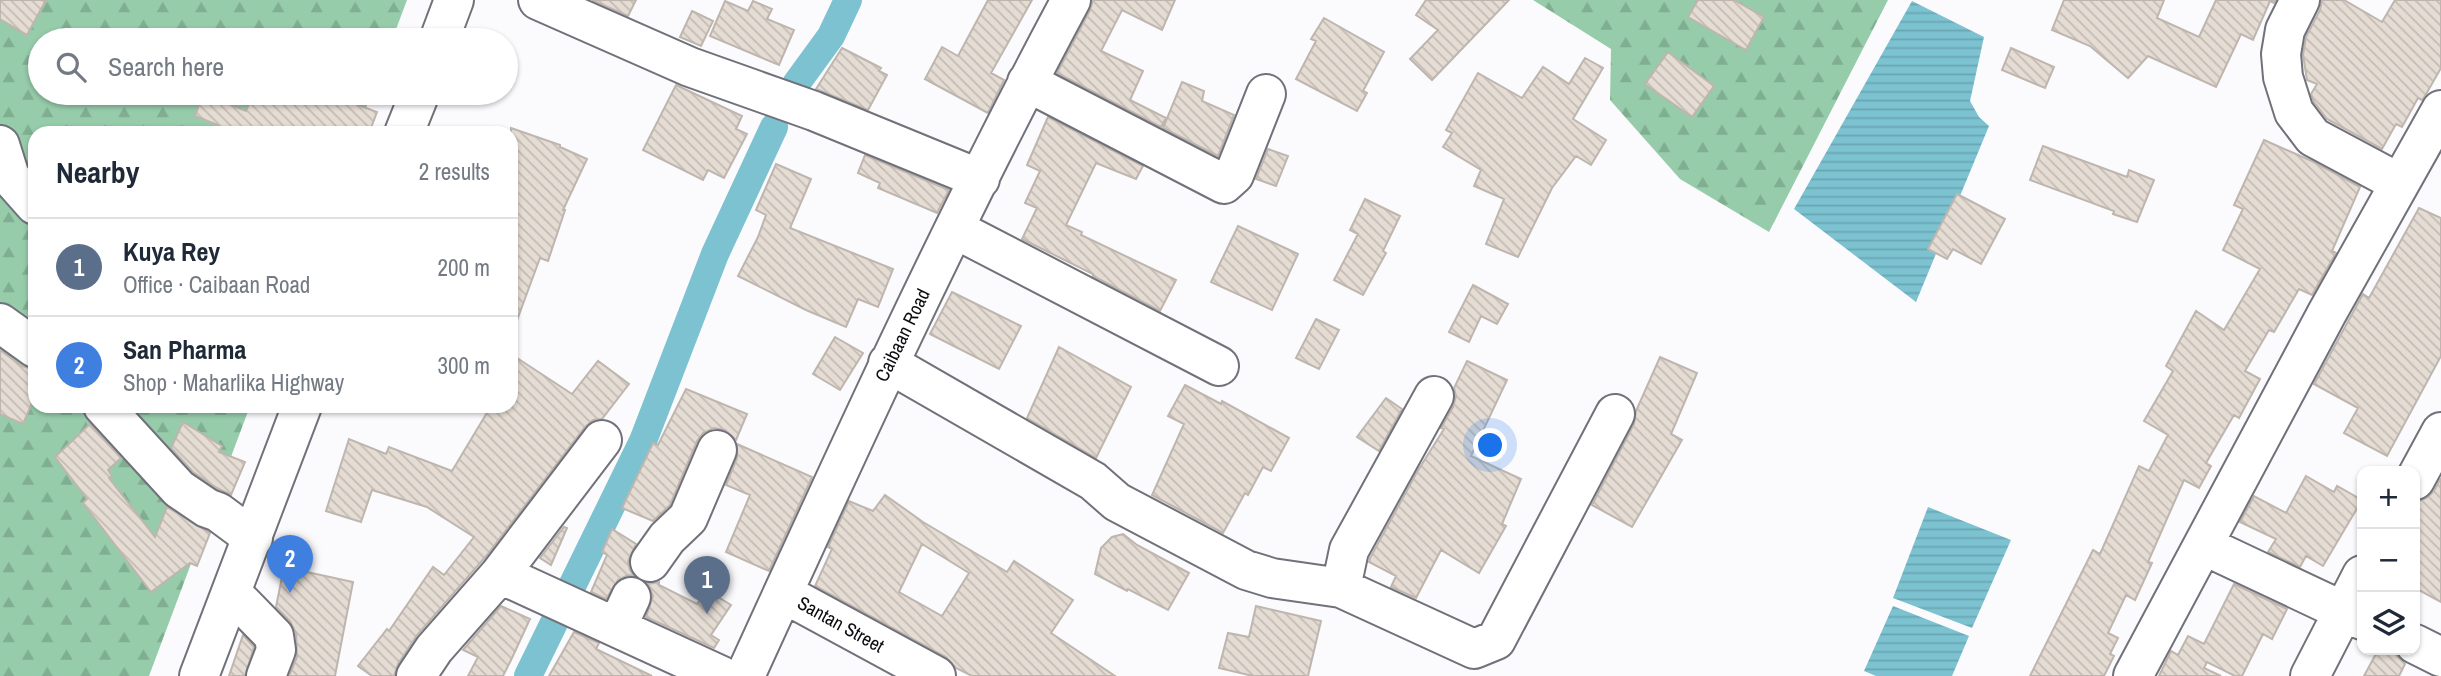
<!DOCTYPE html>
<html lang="en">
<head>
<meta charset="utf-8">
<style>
	:root { --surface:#fff; --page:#f6f6f7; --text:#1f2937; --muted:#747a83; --line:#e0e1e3; --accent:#b45309 }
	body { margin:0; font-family:"Archivo Narrow",sans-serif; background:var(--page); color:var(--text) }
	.controls { position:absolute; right:21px; bottom:21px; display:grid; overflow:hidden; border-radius:14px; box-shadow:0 2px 5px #0004 }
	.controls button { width:63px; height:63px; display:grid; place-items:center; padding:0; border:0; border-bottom:2px solid var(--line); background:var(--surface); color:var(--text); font:35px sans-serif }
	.you { position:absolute; left:1491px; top:446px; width:24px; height:24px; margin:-18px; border:5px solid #fff; border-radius:50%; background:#1a73e8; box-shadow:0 0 0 10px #1a73e833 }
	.badge { display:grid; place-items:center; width:46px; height:46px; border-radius:50%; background:var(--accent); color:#fff; font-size:23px; font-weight:700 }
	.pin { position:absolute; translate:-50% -58px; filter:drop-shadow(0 2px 4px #0008) }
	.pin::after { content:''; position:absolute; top:37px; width:24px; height:21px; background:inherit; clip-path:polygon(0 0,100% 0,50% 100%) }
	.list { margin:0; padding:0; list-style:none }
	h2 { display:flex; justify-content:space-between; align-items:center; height:91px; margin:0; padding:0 28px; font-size:30px }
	h2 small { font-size:23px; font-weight:400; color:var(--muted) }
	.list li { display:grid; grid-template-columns:46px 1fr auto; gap:21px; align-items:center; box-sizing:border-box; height:98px; padding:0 28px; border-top:2px solid var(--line) }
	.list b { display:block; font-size:26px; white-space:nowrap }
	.list p { margin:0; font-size:23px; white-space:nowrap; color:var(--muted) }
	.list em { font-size:23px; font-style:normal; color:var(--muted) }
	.icon { flex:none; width:38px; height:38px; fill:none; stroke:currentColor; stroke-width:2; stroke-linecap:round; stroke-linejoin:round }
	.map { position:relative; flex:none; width:2441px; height:676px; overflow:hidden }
	.search { position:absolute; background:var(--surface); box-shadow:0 2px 5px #0004; left:28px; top:28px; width:490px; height:77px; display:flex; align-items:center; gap:18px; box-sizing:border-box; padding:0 24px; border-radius:38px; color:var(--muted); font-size:26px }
	.panel { position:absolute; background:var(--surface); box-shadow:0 2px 5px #0004; left:28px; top:126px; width:490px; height:287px; border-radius:21px }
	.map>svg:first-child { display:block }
	.forest { fill:url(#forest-firs) }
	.water { fill:url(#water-rules) }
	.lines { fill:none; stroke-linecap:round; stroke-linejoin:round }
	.canal { stroke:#7cc2d1; stroke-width:28 }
	.building { fill:url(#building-back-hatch); stroke:#beb6ae; stroke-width:2; fill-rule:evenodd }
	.minor-casing { stroke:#70717a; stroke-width:42 }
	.highway-casing { stroke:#70717a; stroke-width:42 }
	.minor { stroke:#fff; stroke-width:38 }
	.highway { stroke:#fff; stroke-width:38 }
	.labels { text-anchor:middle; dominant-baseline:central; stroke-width:7; stroke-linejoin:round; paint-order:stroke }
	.street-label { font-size:19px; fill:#0c0d10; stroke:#fff }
</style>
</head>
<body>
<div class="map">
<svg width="2441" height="676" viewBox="0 0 2441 676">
	<defs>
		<pattern id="forest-firs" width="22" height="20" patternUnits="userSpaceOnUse" patternTransform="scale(1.75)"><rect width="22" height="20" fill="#96ccaa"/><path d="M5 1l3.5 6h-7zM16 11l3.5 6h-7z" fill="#80ae91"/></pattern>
		<pattern id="water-rules" width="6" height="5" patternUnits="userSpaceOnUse" patternTransform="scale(1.75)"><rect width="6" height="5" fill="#7cc2d1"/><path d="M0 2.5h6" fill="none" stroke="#6aa6b2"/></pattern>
		<pattern id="building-back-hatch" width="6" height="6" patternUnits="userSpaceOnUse" patternTransform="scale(1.75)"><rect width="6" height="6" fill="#e5dcd4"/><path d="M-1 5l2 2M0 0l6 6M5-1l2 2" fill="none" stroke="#c3bcb5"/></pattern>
	</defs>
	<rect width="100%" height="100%" fill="#fbfbfd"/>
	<!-- forest -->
	<path class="forest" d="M0,0H407L392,40H40V93H372L356,133H35V406H250L149,676H0Z
		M1533,0H1888L1769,232L1680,179L1610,100L1611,49Z"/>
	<!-- water -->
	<path class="water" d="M1912,1L1984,37L1970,101L1979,117L1989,126L1916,302L1794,209Z
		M1928,507L2011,540L1972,628L1893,598Z
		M1893,606L1969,636L1952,676H1876L1864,671Z"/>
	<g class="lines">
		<!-- canal -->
		<path class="canal" d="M796,84L831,36L848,0
			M528,676L643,441L715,254L774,127"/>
	</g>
	<!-- building -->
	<path class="building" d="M0,0H46L27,35L0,19Z
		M592,0H636L628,16Z
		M988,0H1032L991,73L1004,80L988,113L925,79L942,47L958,56Z
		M1093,0H1175L1162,30L1122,10L1101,51L1143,71L1130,100L1166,118L1161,127L1057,73L1090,10Z
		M1426,0H1509L1432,80L1410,59L1438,30L1416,15Z
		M1698,0H1734L1764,17L1746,50L1688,17Z
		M2064,0H2164L2157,18L2199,37L2216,0H2276L2274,3L2270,1L2253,40L2241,34L2216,87L2148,56L2128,78L2090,46L2052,30Z
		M2322,0H2344L2382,22L2395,0H2441V68L2425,96L2422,100L2418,98L2402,127L2396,124L2382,149L2327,119L2314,102L2311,94L2317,84L2307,80L2303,55L2306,37L2320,10Z
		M725,1L748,11L753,1L772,9L767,19L794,30L779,65L710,36Z
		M692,11L713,21L701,46L680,37Z
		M1324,18L1384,52L1363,91L1367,93L1357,111L1296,79L1316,41L1311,39Z
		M842,48L881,68L879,71L887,75L868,110L816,89Z
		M2011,48L2054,67L2045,88L2002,70Z
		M1668,52L1714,86L1692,117L1645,84Z
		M1585,58L1603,68L1573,119L1606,140L1591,165L1576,156L1552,188L1518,257L1486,244L1504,199L1474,186L1481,170L1443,147L1452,133L1446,130L1478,73L1522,98L1543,67L1569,84Z
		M1182,82L1204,91L1202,101L1234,115L1218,156L1163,128Z
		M676,85L742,116L736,129L747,134L724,178L708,170L703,180L643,150Z
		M254,93H326L377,112L369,133H215L218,125L195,116L203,94L246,111Z
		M1048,117L1143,166L1136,179L1096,163L1066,225L1082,232L1081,235L1176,280L1160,311L1093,276V274L1022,239L1037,208L1025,203L1040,171L1027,165Z
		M511,128L560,145V147L587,159L563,210H565L548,261L540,258L513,331H511Z
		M2264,140L2314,162L2360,187L2332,251L2336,253L2312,295L2299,289L2274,332L2269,330L2245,371L2260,379L2239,418L2234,415L2206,463L2211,466L2199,488L2184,480L2148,562L2152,563L2135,600L2126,595L2108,633L2118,638L2110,654L2114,656L2104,676H2030L2093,550L2100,554L2139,466L2149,471L2168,435L2144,421L2173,371L2166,366L2196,311L2224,330L2260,269L2223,250L2243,209L2234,205Z
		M2043,146L2127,177L2129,170L2154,180L2137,222L2113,214L2114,211L2030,180Z
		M1268,149L1288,156L1276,186L1256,179Z
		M865,155L949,190L937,213L878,188L880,183L858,173Z
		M776,164L811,179L790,228L893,269L878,307L858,299L846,327L806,310L738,276L758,237L766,215L756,210Z
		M1957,194L2005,219L1981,264L1953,249L1947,259L1928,249Z
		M1365,199L1400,216L1383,251L1386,253L1363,295L1334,280L1358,234L1350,230Z
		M2419,208L2441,218V356L2387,456L2344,433L2358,408L2314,384L2363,294L2369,298Z
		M1238,226L1298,254L1272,310L1211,282Z
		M1473,285L1508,304L1497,324L1481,316L1469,342L1449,332Z
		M952,292L1021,326L999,369L930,334Z
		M1316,319L1339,330L1319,369L1296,358Z
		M835,337L863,353L840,390L813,374Z
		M1059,347L1131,387L1096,458L1027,418Z
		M0,350L22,366L35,370V396L23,424L0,414Z
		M511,354L572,394L598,361L629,384L602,419L593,420L585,427L487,555L417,635L398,664L394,676H372L358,666L387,629L389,631L433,567L444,575L474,537L427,507L372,490L361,522L326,511L349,439L386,454L389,447L452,471L491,406H511Z
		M1660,357L1697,373L1671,434L1682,440L1632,527L1592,505L1634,424L1636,411Z
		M1467,361L1507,380L1471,456L1521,479L1502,524L1506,526L1479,573L1441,550L1416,598L1391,587L1396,576L1369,562L1370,558L1417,472L1444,429L1441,428L1453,407L1456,396L1454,388Z
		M1185,385L1221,404L1222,401L1289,438L1271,471L1263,467L1248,495L1245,493L1223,533L1152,495L1184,424L1168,416Z
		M686,389L747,414L736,440L725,430L714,428L703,433L697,441L670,505L653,521L622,508L653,443L658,445Z
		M1386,398L1402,409L1379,451L1357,437Z
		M183,422L222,446L219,452L245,462L231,495L217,488L193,472L171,448Z
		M90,424L121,458L108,470L112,476L109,478L155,537L167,507L210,533L197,566L190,563L151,592L83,503L87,499L55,457Z
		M737,444L812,477L769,571L726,552L750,495L726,485L737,458Z
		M2306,476L2334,492L2337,486L2362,500L2323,566L2306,556L2300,567L2268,552L2276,539L2240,522L2254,496L2286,513Z
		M2441,478V602L2415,588V507L2418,501L2427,498L2434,491Z
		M885,495L923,522L1007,572L1014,561L1073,600L1051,633L1115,676H972L956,668L946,657L815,586L832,549L828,547L849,501L873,511ZM922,544L969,573L942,616L899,592Z
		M564,527L567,528L551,565L540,558Z
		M612,529L636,544L628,561L630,570L634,576L628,575L618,580L606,599L591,592L607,555L602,552Z
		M1123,534L1137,545L1189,573L1168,610L1128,589L1127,591L1095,574L1101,548L1112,537Z
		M284,567L353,582L335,676H289L297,657L296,633L290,621L276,607Z
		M659,582V585L697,604L707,590L731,605L711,635L719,640L714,648L646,617L653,596L648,584Z
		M2234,584L2287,609L2272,639L2263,634L2242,676H2235L2207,662L2204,668L2221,676H2159L2171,651L2178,655L2188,636L2204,644Z
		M501,606L530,619L512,658L503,676H468L478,657L463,650Z
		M1256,606L1321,621L1308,676H1253L1219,668L1228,633L1249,637Z
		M574,632L599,643L596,649L652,676H549Z
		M243,635L254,647L245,676H229Z
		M2378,650H2391L2405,664L2399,676H2364Z"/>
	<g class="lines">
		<defs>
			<path id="minor" d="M538,0L690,67L814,111L980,179
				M2300,0L2285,30L2281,54L2283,77L2294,112L2313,137L2399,183
				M1027,82L1224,184L1234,175L1266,94
				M0,145L10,177L35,205
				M955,229L1219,366
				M0,323L35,348
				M888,363L1093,481L1117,502L1246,570L1272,578L1341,588L1474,649L1496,640L1615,414
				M103,406L179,489L207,508L218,512L253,538
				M2415,480L2441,432
				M2203,545L2362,620
				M650,562L667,538L688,518L717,450
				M500,574L602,440
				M1341,588L1349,550L1434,396
				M232,593L274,636L276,650L266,676
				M783,593L936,676
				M617,627L631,597
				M2415,644L2441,657
				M416,676L434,649L500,574L722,676
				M745,676C849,448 953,220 1071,0
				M2133,676L2327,313L2441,110
				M2310,676L2362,575"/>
			<path id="highway" d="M439,40L454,0
				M404,133L420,93
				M199,676L302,406"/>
		</defs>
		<!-- minor casing -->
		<use href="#minor" class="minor-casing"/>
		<!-- highway casing -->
		<use href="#highway" class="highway-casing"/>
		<!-- minor -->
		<use href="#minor" class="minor"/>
		<!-- highway -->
		<use href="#highway" class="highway"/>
	</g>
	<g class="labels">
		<!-- street labels -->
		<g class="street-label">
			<text transform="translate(902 335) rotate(-64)">Caibaan Road</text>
			<text transform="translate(841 624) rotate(29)">Santan Street</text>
		</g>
	</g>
</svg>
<div class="controls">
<button>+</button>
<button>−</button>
<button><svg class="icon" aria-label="layers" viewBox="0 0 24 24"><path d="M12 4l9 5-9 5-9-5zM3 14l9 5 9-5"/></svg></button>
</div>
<div class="you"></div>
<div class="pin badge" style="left:707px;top:614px;background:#5c6f8a">1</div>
<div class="pin badge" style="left:290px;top:593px;background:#3f7fe0">2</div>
<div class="search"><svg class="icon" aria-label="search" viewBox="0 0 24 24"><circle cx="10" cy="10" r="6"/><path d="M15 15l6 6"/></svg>Search here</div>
<section class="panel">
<h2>Nearby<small>2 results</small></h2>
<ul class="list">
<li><span class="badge" style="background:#5c6f8a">1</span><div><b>Kuya Rey</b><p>Office · Caibaan Road</p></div><em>200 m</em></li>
<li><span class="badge" style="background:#3f7fe0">2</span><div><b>San Pharma</b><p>Shop · Maharlika Highway</p></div><em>300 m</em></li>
</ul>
</section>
</div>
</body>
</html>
